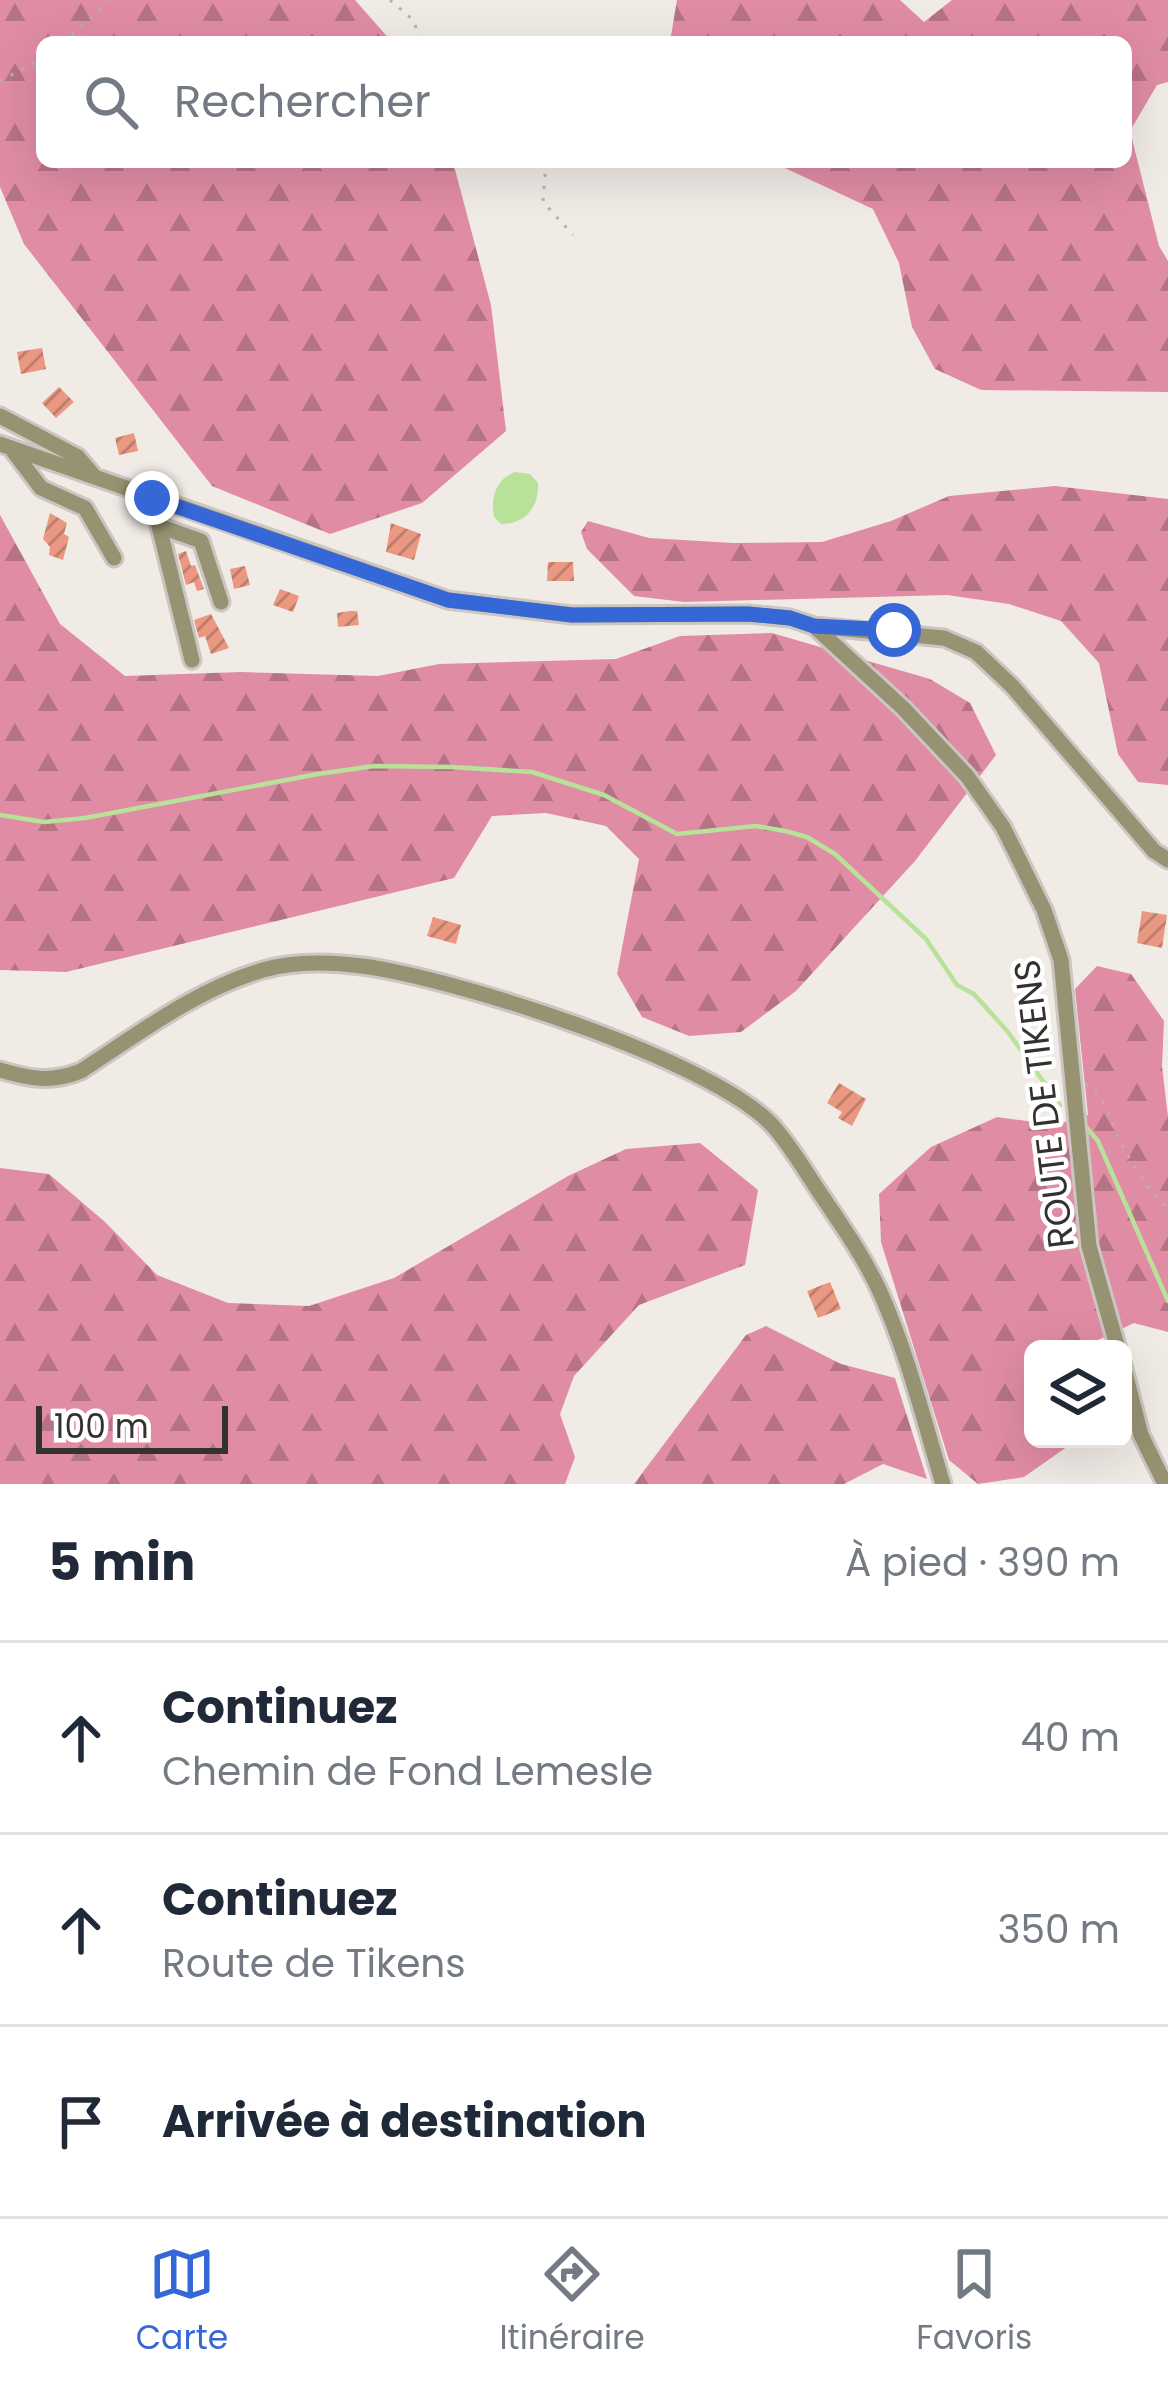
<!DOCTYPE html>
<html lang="fr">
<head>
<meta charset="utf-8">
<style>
	:root { --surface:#fff; --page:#f2f2f3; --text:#1f2937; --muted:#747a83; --line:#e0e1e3; --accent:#3667d7 }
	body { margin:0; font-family:Poppins,sans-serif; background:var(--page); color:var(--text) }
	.controls { position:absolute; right:36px; bottom:36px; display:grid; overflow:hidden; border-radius:18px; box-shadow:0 12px 48px #0002 }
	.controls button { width:108px; height:108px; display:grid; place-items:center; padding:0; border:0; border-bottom:3px solid var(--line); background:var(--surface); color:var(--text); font:60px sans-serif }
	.scale { position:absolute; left:36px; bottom:30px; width:192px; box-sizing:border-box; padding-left:12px; border:6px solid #343230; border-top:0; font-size:33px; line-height:42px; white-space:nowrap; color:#343230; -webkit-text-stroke:9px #fff; paint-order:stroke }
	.stop { position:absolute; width:36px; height:36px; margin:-27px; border:9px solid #3667d7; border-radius:50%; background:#fff }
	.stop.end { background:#3667d7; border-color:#fff; box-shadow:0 3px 12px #0008 }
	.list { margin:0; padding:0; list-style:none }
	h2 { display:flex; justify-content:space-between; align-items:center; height:156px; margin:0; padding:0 48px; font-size:51px }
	h2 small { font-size:39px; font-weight:400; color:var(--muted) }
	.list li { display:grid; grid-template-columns:78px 1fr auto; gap:36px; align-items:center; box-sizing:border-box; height:192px; padding:0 48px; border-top:3px solid var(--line) }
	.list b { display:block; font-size:45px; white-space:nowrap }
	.list p { margin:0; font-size:39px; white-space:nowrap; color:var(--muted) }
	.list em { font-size:39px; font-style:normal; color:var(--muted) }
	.icon { flex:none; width:66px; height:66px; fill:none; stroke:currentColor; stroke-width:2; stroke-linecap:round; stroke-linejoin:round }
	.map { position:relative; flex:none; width:1168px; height:1484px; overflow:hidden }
	.search { position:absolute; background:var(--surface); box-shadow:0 12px 48px #0002; left:36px; right:36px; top:36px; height:132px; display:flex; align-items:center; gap:30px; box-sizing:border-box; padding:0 42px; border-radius:18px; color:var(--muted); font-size:45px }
	.sheet { height:732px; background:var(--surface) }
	nav { display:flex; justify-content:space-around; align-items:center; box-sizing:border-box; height:168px; border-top:3px solid var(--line); background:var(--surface); font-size:33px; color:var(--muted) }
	nav a { display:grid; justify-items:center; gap:6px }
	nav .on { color:var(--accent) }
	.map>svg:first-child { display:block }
	.forest { fill:url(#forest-firs) }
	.water { fill:#b8e299 }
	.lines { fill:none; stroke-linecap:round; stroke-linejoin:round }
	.stream { stroke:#b8e299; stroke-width:4.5 }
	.building { fill:url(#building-hatch) }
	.minor-casing { stroke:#cbc6c2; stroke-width:21 }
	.path { stroke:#b6b2ad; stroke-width:3; stroke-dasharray:3 9; stroke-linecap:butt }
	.minor { stroke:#979271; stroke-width:15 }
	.route { stroke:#3667d7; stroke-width:15 }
	.labels { text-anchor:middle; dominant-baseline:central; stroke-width:9; stroke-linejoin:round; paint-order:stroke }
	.street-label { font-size:36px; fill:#343230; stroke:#fff }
</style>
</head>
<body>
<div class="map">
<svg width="1168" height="1484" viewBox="0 0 1168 1484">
	<defs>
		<pattern id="forest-firs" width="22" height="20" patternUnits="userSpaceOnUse" patternTransform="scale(3)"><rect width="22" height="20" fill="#e08ca4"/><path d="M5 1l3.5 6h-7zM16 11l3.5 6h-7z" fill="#b67386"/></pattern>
		<pattern id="building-hatch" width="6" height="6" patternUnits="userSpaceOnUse" patternTransform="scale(3)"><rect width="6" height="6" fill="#eb9883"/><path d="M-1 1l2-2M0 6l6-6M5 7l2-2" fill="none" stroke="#bf7d6c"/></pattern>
	</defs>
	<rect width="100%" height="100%" fill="#f1ebe6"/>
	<!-- forest -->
	<path class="forest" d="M0,0H355L392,42H42V162H453L491,305L506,431L422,503L330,534L212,486L24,244L0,187Z
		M677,0H900L924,22L952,0H1168V82L1157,85L1130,131L1159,246L1168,261V392L981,390L935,369L912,327L899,263L873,209L772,162H1126V42H670Z
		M1055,486L1168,499V785L1138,782L1118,754L1099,663L1061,621L1009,604L947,595L684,602L634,596L587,549L581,532L588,521L649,538L733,543L822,542L891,521L949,496Z
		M0,515L60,624L125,676L241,672L378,676L439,664L616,659L680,636L772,633L930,679L970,703L996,755L915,861L796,991L741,1032L689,1036L642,1017L617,974L639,859L606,826L546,813L492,816L454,878L66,972L0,970Z
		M1097,966L1131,974L1164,1021L1162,1066L1168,1117V1332L1134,1323L1096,1341L1094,1349H1033V1439H1072L1071,1444L1024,1477L978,1484L949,1460L881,1242L879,1194L931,1147L997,1117L1055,1125L1088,1115L1075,989Z
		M700,1143L758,1190L745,1265L639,1305L574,1376L560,1414L575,1457L565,1484H0V1168L49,1174L105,1222L157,1275L228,1303L309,1306L394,1278L568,1176L626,1149Z
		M766,1326L841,1364L895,1378L927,1479L883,1464L844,1484H634L746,1335Z"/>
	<!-- water -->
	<path class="water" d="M515,472L530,474L538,483C539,507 526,524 501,524L494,517C490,498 496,479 515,472Z"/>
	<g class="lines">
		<!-- stream -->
		<path class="stream" d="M0,815L44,822L85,818L318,774L374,766L452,767L532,772L604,795L677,834L756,826L785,831L807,837L835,854L926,939L957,985L974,994L1008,1032L1060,1105
			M1086,1127L1098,1141L1168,1301"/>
	</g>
	<!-- building -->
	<path class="building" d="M42,348L46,369L21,374L17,352Z
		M59,387L74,402L56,418L42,403Z
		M134,433L138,451L119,455L115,438Z
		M50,513L67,523L64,534L69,537L63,560L49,555L50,547L43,539Z
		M391,523L421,534L414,560L386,552Z
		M186,551L191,566L195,565L204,589L197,591L194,582L186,585L178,554Z
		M548,562H573L574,581H547Z
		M245,566L250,585L234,589L230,569Z
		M280,589L299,596L293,612L273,605Z
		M350,611H357L359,625L338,627L337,613Z
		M211,614L229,648L211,654L205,636L199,638L194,620Z
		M1142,911L1167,915L1162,948L1137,943Z
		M433,917L461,925L456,944L427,936Z
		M839,1083L866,1099L852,1126L838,1118L842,1112L827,1103Z
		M830,1282L841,1309L818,1318L807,1291Z"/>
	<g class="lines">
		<defs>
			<path id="minor" d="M0,416L78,457L95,477
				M0,444L448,600L572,615L748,614L790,618L814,626L903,708L967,776L1003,827L1044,910L1061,960L1089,1246L1118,1349
				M13,451L41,488L85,508L114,558
				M152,498L192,660
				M159,526L201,541L221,602
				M814,626L944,638L976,652L1012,686L1154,851L1168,860
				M0,1070C30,1079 51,1083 81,1071C138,1034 197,989 263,970C294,961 331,962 362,966C454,978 713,1060 773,1126C791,1146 805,1171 820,1193C842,1226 865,1258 881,1294C908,1355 924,1421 943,1484
				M1123,1365L1141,1435L1165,1484"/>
		</defs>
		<!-- minor casing -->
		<use href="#minor" class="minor-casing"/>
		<!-- path -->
		<path class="path" d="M390,0L412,19L423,42
			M62,42L97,13L106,0
			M0,81L42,59
			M546,162L543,202L573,235
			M1086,1084C1107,1099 1110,1121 1121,1143C1134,1167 1148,1190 1168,1208"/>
		<!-- minor -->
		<use href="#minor" class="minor"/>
	</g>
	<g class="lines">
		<!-- route -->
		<path class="route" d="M152,498L448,600L572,615L748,614L790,618L814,626L894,630"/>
	</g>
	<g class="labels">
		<!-- street labels -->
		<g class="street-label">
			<text transform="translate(1044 1104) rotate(-97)">ROUTE DE TIKENS</text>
		</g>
	</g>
</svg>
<div class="controls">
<button><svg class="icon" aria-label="layers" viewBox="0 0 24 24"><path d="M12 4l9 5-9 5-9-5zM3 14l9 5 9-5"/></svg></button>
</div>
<div class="scale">100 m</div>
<div class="stop" style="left:894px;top:630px"></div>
<div class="stop end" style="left:152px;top:498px"></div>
<div class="search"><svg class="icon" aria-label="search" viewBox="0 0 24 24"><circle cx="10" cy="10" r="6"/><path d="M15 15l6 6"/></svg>Rechercher</div>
</div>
<section class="sheet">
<h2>5 min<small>À pied · 390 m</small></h2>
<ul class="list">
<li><svg class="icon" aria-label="ahead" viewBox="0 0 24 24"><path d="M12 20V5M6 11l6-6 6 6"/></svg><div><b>Continuez</b><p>Chemin de Fond Lemesle</p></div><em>40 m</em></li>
<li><svg class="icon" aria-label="ahead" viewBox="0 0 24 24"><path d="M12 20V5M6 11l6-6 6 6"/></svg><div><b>Continuez</b><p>Route de Tikens</p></div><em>350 m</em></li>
<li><svg class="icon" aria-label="arrive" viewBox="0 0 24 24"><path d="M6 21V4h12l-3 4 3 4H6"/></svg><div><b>Arrivée à destination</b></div></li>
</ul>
</section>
<nav>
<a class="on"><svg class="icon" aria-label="map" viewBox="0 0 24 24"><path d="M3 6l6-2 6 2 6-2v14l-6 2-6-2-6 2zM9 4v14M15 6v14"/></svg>Carte</a>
<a><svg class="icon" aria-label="directions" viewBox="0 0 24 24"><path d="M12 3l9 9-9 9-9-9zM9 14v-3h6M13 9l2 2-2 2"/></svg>Itinéraire</a>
<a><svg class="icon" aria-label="saved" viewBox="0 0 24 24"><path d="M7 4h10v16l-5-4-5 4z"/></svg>Favoris</a>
</nav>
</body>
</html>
